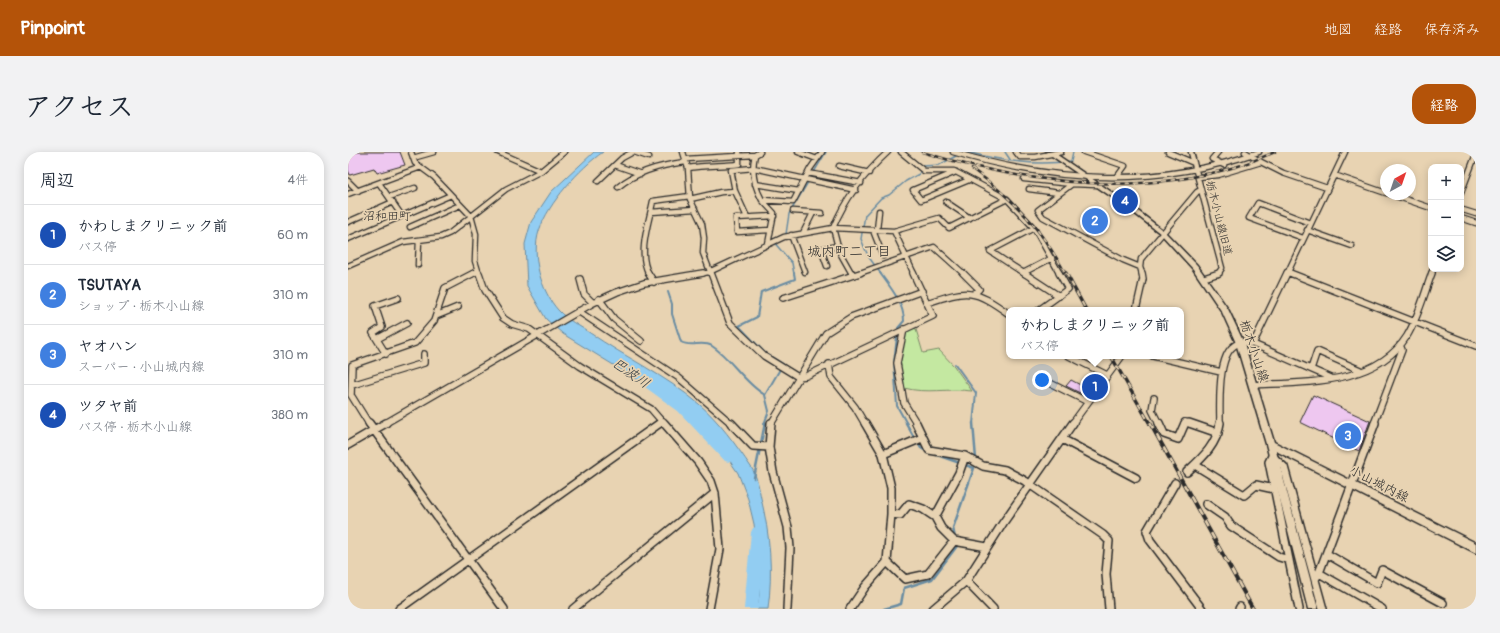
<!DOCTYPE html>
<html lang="ja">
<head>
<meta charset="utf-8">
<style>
	:root { --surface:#fff; --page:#f2f2f3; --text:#1f2937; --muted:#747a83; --line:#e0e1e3; --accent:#b45309 }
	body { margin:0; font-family:Pangolin,"Klee One",sans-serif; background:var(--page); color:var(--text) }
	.controls { position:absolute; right:12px; top:12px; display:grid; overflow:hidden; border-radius:8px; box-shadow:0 2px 10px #0003 }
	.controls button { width:36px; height:36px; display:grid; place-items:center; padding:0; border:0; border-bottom:1px solid var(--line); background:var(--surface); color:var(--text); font:20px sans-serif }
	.compass { position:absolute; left:1032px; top:12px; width:36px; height:36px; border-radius:50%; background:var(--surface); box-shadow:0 2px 10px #0003; rotate:40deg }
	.you { position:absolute; left:694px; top:228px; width:14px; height:14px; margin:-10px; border:3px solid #fff; border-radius:50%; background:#1a73e8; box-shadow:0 0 0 6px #1a73e833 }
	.badge { display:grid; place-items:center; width:26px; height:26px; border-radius:50%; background:var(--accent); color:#fff; font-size:13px; font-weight:700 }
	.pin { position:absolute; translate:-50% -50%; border:2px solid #fff; box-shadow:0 1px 4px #0006 }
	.popup { position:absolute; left:658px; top:155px; width:178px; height:52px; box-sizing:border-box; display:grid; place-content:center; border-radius:8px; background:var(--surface); filter:drop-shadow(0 1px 3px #0005); font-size:13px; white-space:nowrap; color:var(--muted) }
	.popup b { font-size:15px; color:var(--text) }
	.popup::after { content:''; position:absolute; left:50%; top:100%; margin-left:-8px; border:8px solid transparent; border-top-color:var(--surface) }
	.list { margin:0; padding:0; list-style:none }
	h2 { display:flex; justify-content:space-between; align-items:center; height:52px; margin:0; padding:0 16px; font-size:17px }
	h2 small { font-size:13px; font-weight:400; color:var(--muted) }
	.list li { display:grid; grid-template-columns:26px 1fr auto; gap:12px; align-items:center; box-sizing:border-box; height:60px; padding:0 16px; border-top:1px solid var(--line) }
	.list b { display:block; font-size:15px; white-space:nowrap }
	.list p { margin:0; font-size:13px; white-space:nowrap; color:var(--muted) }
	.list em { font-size:13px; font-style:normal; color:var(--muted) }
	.icon { flex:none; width:22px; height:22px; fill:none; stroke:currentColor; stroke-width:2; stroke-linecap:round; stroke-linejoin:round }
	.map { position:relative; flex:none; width:1128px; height:457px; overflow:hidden; border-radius:16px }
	header { display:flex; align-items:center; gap:24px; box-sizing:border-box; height:56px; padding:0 20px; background:var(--accent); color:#fff }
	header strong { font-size:19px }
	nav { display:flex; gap:22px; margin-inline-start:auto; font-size:14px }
	.intro { display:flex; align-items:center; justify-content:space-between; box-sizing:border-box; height:96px; padding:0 24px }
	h1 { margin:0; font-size:28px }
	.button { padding:10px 18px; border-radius:16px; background:var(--accent); color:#fff; font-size:14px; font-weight:700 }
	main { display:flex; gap:24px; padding:0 24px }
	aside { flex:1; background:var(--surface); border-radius:16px; box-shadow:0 2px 10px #0003 }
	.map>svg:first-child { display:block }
	.green { fill:#c4e8a1; stroke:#788a66 }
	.water { fill:#92cdf2; stroke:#698ca2 }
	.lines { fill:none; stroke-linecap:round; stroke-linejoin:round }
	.stream-far2 { stroke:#698ca2; stroke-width:1.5 }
	.stream-far1 { stroke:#698ca2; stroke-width:2 }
	.stream { stroke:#698ca2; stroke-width:2.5 }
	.river { fill:#92cdf2; fill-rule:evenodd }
	.building { fill:#eec7f0; stroke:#2b2b2b }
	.minor-far2-casing { stroke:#2b2b2b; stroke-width:7 }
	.minor-far1-casing { stroke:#2b2b2b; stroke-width:8 }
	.minor-casing { stroke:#2b2b2b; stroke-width:10 }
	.major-casing { stroke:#2b2b2b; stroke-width:3 }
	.minor-far2 { stroke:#e8d3b2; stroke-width:4.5 }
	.minor-far1 { stroke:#e8d3b2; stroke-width:5.5 }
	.minor { stroke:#e8d3b2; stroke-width:7 }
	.major { fill:#e8d3b2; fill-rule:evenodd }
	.rail-far2-casing { stroke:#2b2b2b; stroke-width:2.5 }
	.rail-far1-casing { stroke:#2b2b2b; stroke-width:3.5 }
	.rail-casing { stroke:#2b2b2b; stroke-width:4 }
	.rail-far2 { stroke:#e8d3b2; stroke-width:1.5; stroke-dasharray:4.5; stroke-linecap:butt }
	.rail-far1 { stroke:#e8d3b2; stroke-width:2; stroke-dasharray:5.5; stroke-linecap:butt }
	.rail { stroke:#e8d3b2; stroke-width:2.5; stroke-dasharray:7; stroke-linecap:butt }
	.labels { text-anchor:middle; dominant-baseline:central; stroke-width:3.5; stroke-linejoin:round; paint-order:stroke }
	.far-street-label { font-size:11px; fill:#2b2b2b; stroke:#e8d3b2 }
	.far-neighbourhood-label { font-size:12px; fill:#2b2b2b; stroke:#e8d3b2 }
	.street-label { font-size:13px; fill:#2b2b2b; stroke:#e8d3b2 }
	.neighbourhood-label { font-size:14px; fill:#2b2b2b; stroke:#e8d3b2 }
	.water-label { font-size:14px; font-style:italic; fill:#3a4349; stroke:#e8d3b2 }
</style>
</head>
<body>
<header>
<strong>Pinpoint</strong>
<nav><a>地図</a><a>経路</a><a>保存済み</a></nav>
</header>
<div class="intro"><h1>アクセス</h1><a class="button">経路</a></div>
<main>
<aside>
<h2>周辺<small>4件</small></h2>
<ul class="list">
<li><span class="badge" style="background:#1a4fb4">1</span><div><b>かわしまクリニック前</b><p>バス停</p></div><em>60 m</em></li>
<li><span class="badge" style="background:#3f7fe0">2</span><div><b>TSUTAYA</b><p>ショップ · 栃木小山線</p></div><em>310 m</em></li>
<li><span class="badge" style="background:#3f7fe0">3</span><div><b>ヤオハン</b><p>スーパー · 小山城内線</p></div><em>310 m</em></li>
<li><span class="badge" style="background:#1a4fb4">4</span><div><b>ツタヤ前</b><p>バス停 · 栃木小山線</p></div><em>380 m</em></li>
</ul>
</aside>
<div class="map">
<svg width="1128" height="457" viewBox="0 0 1128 457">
	<rect width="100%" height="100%" fill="#e8d3b2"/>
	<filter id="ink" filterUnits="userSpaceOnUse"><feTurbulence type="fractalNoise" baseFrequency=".025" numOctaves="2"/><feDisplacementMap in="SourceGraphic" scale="8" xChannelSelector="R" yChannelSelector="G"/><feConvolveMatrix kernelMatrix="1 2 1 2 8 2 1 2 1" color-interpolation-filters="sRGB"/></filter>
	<g filter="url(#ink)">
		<!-- green -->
		<path class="green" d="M567,174L575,201L591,198L606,214L624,239C601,236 578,242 556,236L552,212L558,177Z"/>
		<!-- water -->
		<path class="water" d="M246,0H255C232,16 200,51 191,79C183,104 193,139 210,158C219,168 232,174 242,181C277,205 318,224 351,252C371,269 388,293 403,315C409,324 411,336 413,346C422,383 425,419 420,457H409L411,443V411L406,372L400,347L390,321L364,283L345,263L321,244L298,233L215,182L198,167L179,134L177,92L183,70L203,40Z"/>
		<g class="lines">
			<!-- stream-far2 -->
			<path class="stream-far2" d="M657,0L663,9
				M614,1L619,0C654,9 687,14 723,9L725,0
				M436,83L438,82L441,62L478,0
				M428,86L424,88L444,111L446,122
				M533,122L520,104L513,87L517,63L533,46L541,43L558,29L571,22L575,14L591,13L610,3"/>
			<!-- stream-far1 -->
			<path class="stream-far1" d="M532,121C542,135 556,151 556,169L550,176L546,210L549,254L559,272
				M320,140L324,152V162L333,190C343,196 354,188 364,194C384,207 396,231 417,243L421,259L416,272
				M607,212L628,241L625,272
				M417,243L435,212L417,201L391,174L409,165L413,140L447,127L446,121"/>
			<!-- stream -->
			<path class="stream" d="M558,271L567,287
				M625,271L628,307
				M570,291L573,296L581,301
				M589,303L626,316L605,376L607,386
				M406,326L417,271
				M536,457L553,452L556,436L584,427L609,394L608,391"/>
			<!-- river -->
			<path class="river" d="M301,228L338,253L385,301L387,305L385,309L381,310L377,309L330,259L297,235L295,232L297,229Z
				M410,374L415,376L417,380L410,457H396L403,380L405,376Z"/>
		</g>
		<!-- building -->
		<path class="building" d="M4,0H52L57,13L29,21L26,16L2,23L0,18V2Z
			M723,228L740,237L738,239L741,240L738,244L718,234Z
			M965,243L1022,269L1011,299L952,270Z"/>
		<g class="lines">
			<defs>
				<path id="minor-far2" d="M63,0L67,11L86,25L123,64L128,82L127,109L131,122
					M150,0L193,19
					M286,0L301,5
					M335,0L340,16L342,47L354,72L356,86L355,101L363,122
					M412,0L407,3C403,19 406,34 414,48
					M450,0L469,7
					M553,0L576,19H606L659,47L686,76L712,122
					M605,0C708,31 809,36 911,0
					M668,0L672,5H687L713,0
					M736,0L777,14L769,25
					M820,0L846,11
					M843,0L874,116L870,122
					M870,0L864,7L876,13
					M897,0L913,10
					M65,6L86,0
					M338,7L407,3
					M267,13L293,22
					M491,14L521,21
					M340,16C357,13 374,14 391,12V0
					M608,20L565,38L573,48L621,28
					M460,21L513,31
					M986,23L1038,41
					M850,25L870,23L913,10L935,21L979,36
					M676,27L724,32
					M0,29L10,39
					M250,29L274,6L285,0
					M31,31L54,64
					M407,32L451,39
					M749,33L724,32L690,58L695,65L775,108L792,115
					M270,35C289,19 313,13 338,10
					M681,37L711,41
					M1113,41L1128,2
					M0,42L73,15
					M1042,42L1083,56
					M41,45L67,36
					M342,47L373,40L387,39
					M598,50L622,66
					M1115,58L1128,62
					M445,59L474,61
					M531,59L529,78L526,81L535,104
					M303,60L347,57
					M399,65L387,39L383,18L406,16L508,38
					M1113,66L1128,71
					M0,70L45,50
					M62,75L112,53
					M422,78L389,80L388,66L426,64
					M959,78L1004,94
					M546,79L566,122
					M455,81L465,61
					M443,83L457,120
					M955,86L901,66L910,51L962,71
					M0,87L103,43
					M420,92L426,61L414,48L445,50L462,17L474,0
					M473,97L479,114
					M466,98L490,94
					M70,113L71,88
					M0,114L55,90L93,85L102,81L158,37L193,19L216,0
					M939,120L944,122
					M675,121L704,106
					M124,122L130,119
					M301,122C289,102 301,70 305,49L342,44
					M349,122L361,120L436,85L485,76L546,79L591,66L601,76L659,47
					M504,122L491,99L485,76C497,47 517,21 540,0
					M509,122L586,95L616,122
					M677,122L642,99L686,76
					M794,122L792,115L793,107L849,40L853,38
					M939,122L997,0
					M1083,122L1085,117"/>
				<path id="minor-far1" d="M131,121L137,138L155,166L164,172L181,177L232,214L303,257L316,272
					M300,121L306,130
					M363,121L382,171L416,204L450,225L458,224L585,164L565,121
					M504,121L505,123
					M615,121L631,137L627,141
					M676,121L711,144
					M942,121L1128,194
					M856,126L871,121
					M232,127L236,142L245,151
					M435,146L512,121
					M251,147L266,167L293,189
					M579,151C620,137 626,137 661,162
					M691,158L720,137L711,121
					M788,158L795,127L794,121
					M230,159L331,226L384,272
					M88,164L110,155
					M556,177L549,211L556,251L569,272
					M29,187L59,171
					M905,192L939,121
					M38,202L25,181L34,175L27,154L50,146
					M721,204L759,223
					M805,204L873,220
					M481,212L483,225L507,255L517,272
					M963,217L969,199L1012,218
					M694,227L740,250
					M4,233L76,211V202
					M904,233C955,230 1028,234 1059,184C1071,164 1076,142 1084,121
					M806,246L804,258L811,272
					M21,272L3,243L4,213L67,191L86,169L97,136L126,121
					M36,272L245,151L269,140L296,131L355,121
					M311,272L315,269
					M423,272L478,181L503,165L574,139
					M724,272L774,204
					M836,272L837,270L844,272
					M872,272C872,253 868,196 892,191C896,190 901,192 905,192L983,226
					M1026,272L1054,198L1052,193"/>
				<path id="minor" d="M21,271L156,457
					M316,271L350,310L363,329L367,341L372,397L361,457
					M383,271L405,294L421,295
					M423,271L421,295L425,320L440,375L442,396L439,457
					M568,271L581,298L617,304L635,314L657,318L677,329L755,383L761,389L758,422L761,457
					M811,271L816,282L830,287L837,271
					M841,271L870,281
					M714,287L788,326
					M0,293L38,271
					M535,302L574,286
					M847,313L896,343L908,333L926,337
					M839,320C854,306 869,293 872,271
					M827,331L799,379L802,388L854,457
					M858,352L877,365L883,374L931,405L941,408
					M543,362L552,363L561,352L575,357L587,365L593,376L606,389L639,395
					M587,365L611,321L617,304
					M979,402L1029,431L1034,418L1095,451
					M539,410L557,427L580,422L606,389
					M971,421L1034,457
					M967,427L971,421L1027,271
					M618,429L645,457
					M51,457L312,271
					M225,457L367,341
					M502,457L517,435L539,410L543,362V336L535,302L517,271
					M585,457L618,429L655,371L725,271
					M891,457L892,455
					M951,457L921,310L924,304L936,315L975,457"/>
				<path id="major" d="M698,0H705L781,52L817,80L849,113L880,157L896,191L926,290L1128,391V401L928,299L970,457H960L918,292L888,191L874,160L845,117L813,82L777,54Z"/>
			</defs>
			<!-- minor-far2 casing -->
			<use href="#minor-far2" class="minor-far2-casing"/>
			<!-- minor-far1 casing -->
			<use href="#minor-far1" class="minor-far1-casing"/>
			<!-- minor casing -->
			<use href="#minor" class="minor-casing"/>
			<!-- major casing -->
			<use href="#major" class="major-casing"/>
			<!-- minor-far2 -->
			<use href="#minor-far2" class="minor-far2"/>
			<!-- minor-far1 -->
			<use href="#minor-far1" class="minor-far1"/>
			<!-- minor -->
			<use href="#minor" class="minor"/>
			<!-- major -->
			<use href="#major" class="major"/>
			<defs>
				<path id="rail-far2" d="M574,0C674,31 785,45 887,15C901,11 914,5 927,0
					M624,17C666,47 693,77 718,122"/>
				<path id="rail-far1" d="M718,121L738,158
					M763,204L802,272"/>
				<path id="rail" d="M802,271L905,457"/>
			</defs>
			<!-- rail-far2 casing -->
			<use href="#rail-far2" class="rail-far2-casing"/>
			<!-- rail-far1 casing -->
			<use href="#rail-far1" class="rail-far1-casing"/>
			<!-- rail casing -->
			<use href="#rail" class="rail-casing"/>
			<!-- rail-far2 -->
			<use href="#rail-far2" class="rail-far2"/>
			<!-- rail-far1 -->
			<use href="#rail-far1" class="rail-far1"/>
			<!-- rail -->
			<use href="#rail" class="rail"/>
		</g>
	</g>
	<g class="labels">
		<!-- far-street labels -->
		<g class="far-street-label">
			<text transform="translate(871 66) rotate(76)">栃木小山線旧道</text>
		</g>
		<!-- far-neighbourhood labels -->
		<g class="far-neighbourhood-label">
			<text x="39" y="64">沼和田町</text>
		</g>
		<!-- street labels -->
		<g class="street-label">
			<text transform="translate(906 199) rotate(71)">栃木小山線</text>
			<text transform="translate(1031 332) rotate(27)">小山城内線</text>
		</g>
		<!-- neighbourhood labels -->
		<g class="neighbourhood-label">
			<text x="501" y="99">城内町二丁目</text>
		</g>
		<!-- water labels -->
		<g class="water-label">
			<text transform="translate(283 221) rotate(35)">巴波川</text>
		</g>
	</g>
</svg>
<div class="controls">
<button>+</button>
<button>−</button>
<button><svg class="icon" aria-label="layers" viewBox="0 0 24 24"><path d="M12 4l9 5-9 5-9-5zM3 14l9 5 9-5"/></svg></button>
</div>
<svg class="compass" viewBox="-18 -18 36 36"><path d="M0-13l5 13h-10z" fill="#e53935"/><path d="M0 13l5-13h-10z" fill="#747a83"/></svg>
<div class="you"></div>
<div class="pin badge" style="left:747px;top:235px;background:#1a4fb4">1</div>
<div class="popup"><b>かわしまクリニック前</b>バス停</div>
<div class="pin badge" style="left:747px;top:69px;background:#3f7fe0">2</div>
<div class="pin badge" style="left:1000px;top:284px;background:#3f7fe0">3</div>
<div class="pin badge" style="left:777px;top:49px;background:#1a4fb4">4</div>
</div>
</main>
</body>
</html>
